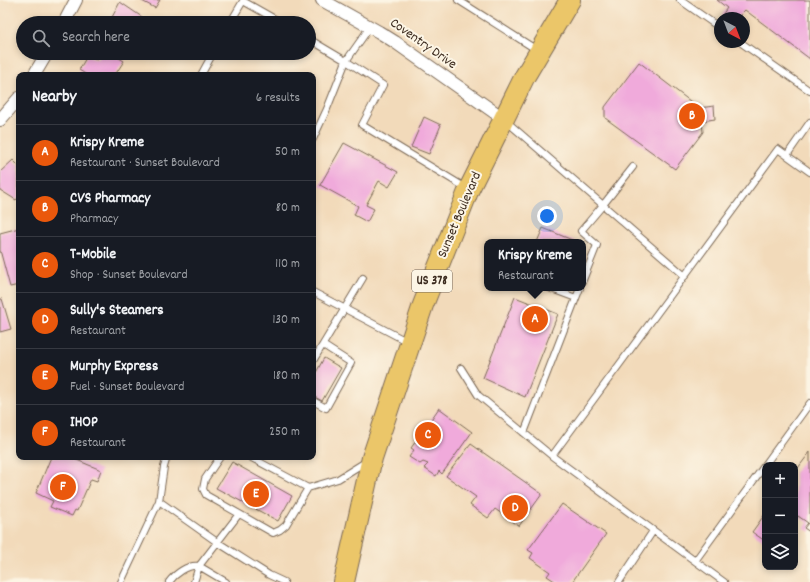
<!DOCTYPE html>
<html lang="en">
<head>
<meta charset="utf-8">
<style>
	:root { --surface:#171b24; --page:#242831; --text:#f1f3f6; --muted:#9ea1a6; --line:#363941; --accent:#ea580c }
	body { margin:0; font-family:Dekko,sans-serif; background:var(--page); color:var(--text) }
	.controls { position:absolute; right:12px; bottom:12px; display:grid; overflow:hidden; border-radius:8px; box-shadow:0 2px 6px #0003 }
	.controls button { width:36px; height:36px; display:grid; place-items:center; padding:0; border:0; border-bottom:1px solid var(--line); background:var(--surface); color:var(--text); font:20px sans-serif }
	.compass { position:absolute; left:714px; top:12px; width:36px; height:36px; border-radius:50%; background:var(--surface); box-shadow:0 2px 6px #0003; rotate:138deg }
	.you { position:absolute; left:547px; top:216px; width:14px; height:14px; margin:-10px; border:3px solid #fff; border-radius:50%; background:#1a73e8; box-shadow:0 0 0 6px #1a73e833 }
	.badge { display:grid; place-items:center; width:26px; height:26px; border-radius:50%; background:var(--accent); color:#fff; font-size:13px; font-weight:700 }
	.pin { position:absolute; translate:-50% -50%; border:2px solid #fff; box-shadow:0 1px 4px #0006 }
	.popup { position:absolute; left:484px; top:239px; width:102px; height:52px; box-sizing:border-box; display:grid; place-content:center; border-radius:8px; background:var(--surface); filter:drop-shadow(0 1px 3px #0005); font-size:13px; white-space:nowrap; color:var(--muted) }
	.popup b { font-size:15px; color:var(--text) }
	.popup::after { content:''; position:absolute; left:50%; top:100%; margin-left:-8px; border:8px solid transparent; border-top-color:var(--surface) }
	.list { margin:0; padding:0; list-style:none }
	h2 { display:flex; justify-content:space-between; align-items:center; height:52px; margin:0; padding:0 16px; font-size:17px }
	h2 small { font-size:13px; font-weight:400; color:var(--muted) }
	.list li { display:grid; grid-template-columns:26px 1fr auto; gap:12px; align-items:center; box-sizing:border-box; height:56px; padding:0 16px; border-top:1px solid var(--line) }
	.list b { display:block; font-size:15px; white-space:nowrap }
	.list p { margin:0; font-size:13px; white-space:nowrap; color:var(--muted) }
	.list em { font-size:13px; font-style:normal; color:var(--muted) }
	.icon { flex:none; width:22px; height:22px; fill:none; stroke:currentColor; stroke-width:2; stroke-linecap:round; stroke-linejoin:round }
	.map { position:relative; flex:none; width:810px; height:582px; overflow:hidden }
	.search { position:absolute; background:var(--surface); box-shadow:0 2px 6px #0003; left:16px; top:16px; width:300px; height:44px; display:flex; align-items:center; gap:10px; box-sizing:border-box; padding:0 14px; border-radius:22px; color:var(--muted); font-size:15px }
	.panel { position:absolute; background:var(--surface); box-shadow:0 2px 6px #0003; left:16px; top:72px; width:300px; height:388px; border-radius:8px }
	.map>svg:first-child { display:block }
	.building { fill:#f0aadb }
	.lines { fill:none; stroke-linecap:round; stroke-linejoin:round }
	.service-casing { stroke:#7b6855; stroke-width:8 }
	.minor-casing { stroke:#7b6855; stroke-width:14 }
	.primary-casing { stroke:#7b6855; stroke-width:22 }
	.service { stroke:#fff; stroke-width:6 }
	.minor { stroke:#fff; stroke-width:12 }
	.primary { stroke:#ebc669; stroke-width:20 }
	.labels { text-anchor:middle; dominant-baseline:central; stroke-width:4; stroke-linejoin:round; paint-order:stroke }
	.shield { fill:#fcf5e5; stroke:#75675a; stroke-width:1 }
	.shield-label { font-size:13px; font-weight:bold; fill:#3b2a1e }
	.street-label { font-size:14px; fill:#3b2a1e; stroke:#fcf5e5 }
</style>
</head>
<body>
<div class="map">
<svg width="810" height="582" viewBox="0 0 810 582">
	<rect width="100%" height="100%" fill="#fcf5e5"/>
	<filter id="ink" filterUnits="userSpaceOnUse"><feTurbulence type="fractalNoise" baseFrequency=".025" numOctaves="2"/><feDisplacementMap in="SourceGraphic" scale="8" xChannelSelector="R" yChannelSelector="G"/><feConvolveMatrix kernelMatrix="1 2 1 2 8 2 1 2 1" color-interpolation-filters="sRGB"/></filter>
	<filter id="wash" filterUnits="userSpaceOnUse"><feTurbulence type="fractalNoise" baseFrequency=".012" numOctaves="4" result="noise"/><feDisplacementMap in="SourceGraphic" scale="16" xChannelSelector="R" yChannelSelector="G"/><feGaussianBlur stdDeviation="0.9" result="paint"/><feColorMatrix in="noise" values="0 0 0 0 0 0 0 0 0 0 0 0 0 0 0 0 0 1.4 0 .05"/><feComposite in="paint" operator="in"/></filter>
	<g filter="url(#wash)">
		<rect width="100%" height="100%" fill="#f2daba"/>
		<g id="blocks">
			<!-- building -->
			<path class="building" d="M140,0H160L155,8Z
				M717,0H810V59L745,10L737,18H726L722,15L727,8Z
				M120,2L142,17L139,23H109Z
				M102,53H111L124,61L115,75H87L79,70L87,56L97,60Z
				M639,62L699,108L714,106L715,119L702,121L703,132L675,169L605,118V107Z
				M424,117L441,125L429,154L411,147Z
				M344,143L398,172L389,187L379,181L366,205L374,209L367,222L354,215L358,206L320,185Z
				M13,160L19,166V197L16,200L0,190V172Z
				M19,228V285L10,287L0,250V233Z
				M543,228L577,242H537Z
				M515,297L558,314L525,397L483,378Z
				M0,299H2L11,329L0,332Z
				M324,358L341,368L322,401L313,396V378Z
				M439,408L472,432L442,474L439,471L436,476L424,468L428,464L423,462L420,464L409,457L414,450L411,448Z
				M471,444L542,494L519,526L495,509L488,518L470,505L476,497L446,476Z
				M810,452V532L804,528L808,523L798,516L795,520V472Z
				M51,457H73L72,458L101,470L97,481L91,479L77,511L75,510L72,516L50,507L53,501L36,493Z
				M232,462L292,496L278,521L216,488Z
				M562,504L606,534L572,582H556L547,576L550,572L530,558L533,553L528,550Z
				M765,514V541L752,532Z"/>
		</g>
	</g>
	<g filter="url(#ink)">
		<use href="#blocks" fill-opacity="0" stroke="#7b6855" stroke-width="1"/>
		<g class="lines">
			<defs>
				<path id="service" d="M458,0L537,50
					M680,0L720,28
					M230,23L243,1L282,23
					M309,39L346,61L383,85L362,125L466,188
					M740,42L810,91
					M201,75L213,53
					M506,121L685,276
					M313,139L327,109L346,61L370,27
					M787,155L810,122
					M810,172L778,149L552,456L695,561L810,403
					M583,280L597,245L581,231L603,205L633,167
					M549,288L576,298
					M313,292L408,342
					M313,361L363,278
					M461,368L478,395L552,456
					M313,401L326,408L351,363L323,345
					M524,433L580,288
					M220,457L205,479L203,489L206,495L273,533L280,530L286,525L308,488
					M250,457L308,488L338,479L367,461
					M159,501L217,542L269,575L284,582
					M695,561L724,582
					M121,582L159,501L164,467L167,457
					M169,582C175,574 188,564 199,566
					M194,582L199,566
					M226,582L199,566L239,514
					M619,582L653,531"/>
				<path id="minor" d="M322,0L379,32L395,42L504,119
					M64,23L76,0
					M34,75L47,53
					M0,120L19,98"/>
				<path id="primary" d="M344,582L372,458L423,305L469,189L490,147L525,76L570,0"/>
			</defs>
			<!-- service casing -->
			<use href="#service" class="service-casing"/>
			<!-- minor casing -->
			<use href="#minor" class="minor-casing"/>
			<!-- primary casing -->
			<use href="#primary" class="primary-casing"/>
			<!-- service -->
			<use href="#service" class="service"/>
			<!-- minor -->
			<use href="#minor" class="minor"/>
			<!-- primary -->
			<use href="#primary" class="primary"/>
		</g>
	</g>
	<g class="labels">
		<!-- shield labels -->
		<rect class="shield" x="412" y="270" width="40" height="22" rx="3"/>
		<g class="shield-label">
			<text x="432" y="281">US 378</text>
		</g>
		<!-- street labels -->
		<g class="street-label">
			<text transform="translate(423 44) rotate(35)">Coventry Drive</text>
			<text transform="translate(460 215) rotate(-67)">Sunset Boulevard</text>
		</g>
	</g>
</svg>
<div class="controls">
<button>+</button>
<button>−</button>
<button><svg class="icon" aria-label="layers" viewBox="0 0 24 24"><path d="M12 4l9 5-9 5-9-5zM3 14l9 5 9-5"/></svg></button>
</div>
<svg class="compass" viewBox="-18 -18 36 36"><path d="M0-13l5 13h-10z" fill="#e53935"/><path d="M0 13l5-13h-10z" fill="#9ea1a6"/></svg>
<div class="you"></div>
<div class="pin badge" style="left:535px;top:319px">A</div>
<div class="popup"><b>Krispy Kreme</b>Restaurant</div>
<div class="pin badge" style="left:692px;top:116px">B</div>
<div class="pin badge" style="left:428px;top:435px">C</div>
<div class="pin badge" style="left:515px;top:508px">D</div>
<div class="pin badge" style="left:256px;top:494px">E</div>
<div class="pin badge" style="left:63px;top:487px">F</div>
<div class="search"><svg class="icon" aria-label="search" viewBox="0 0 24 24"><circle cx="10" cy="10" r="6"/><path d="M15 15l6 6"/></svg>Search here</div>
<section class="panel">
<h2>Nearby<small>6 results</small></h2>
<ul class="list">
<li><span class="badge">A</span><div><b>Krispy Kreme</b><p>Restaurant · Sunset Boulevard</p></div><em>50 m</em></li>
<li><span class="badge">B</span><div><b>CVS Pharmacy</b><p>Pharmacy</p></div><em>80 m</em></li>
<li><span class="badge">C</span><div><b>T-Mobile</b><p>Shop · Sunset Boulevard</p></div><em>110 m</em></li>
<li><span class="badge">D</span><div><b>Sully's Steamers</b><p>Restaurant</p></div><em>130 m</em></li>
<li><span class="badge">E</span><div><b>Murphy Express</b><p>Fuel · Sunset Boulevard</p></div><em>180 m</em></li>
<li><span class="badge">F</span><div><b>IHOP</b><p>Restaurant</p></div><em>250 m</em></li>
</ul>
</section>
</div>
</body>
</html>
